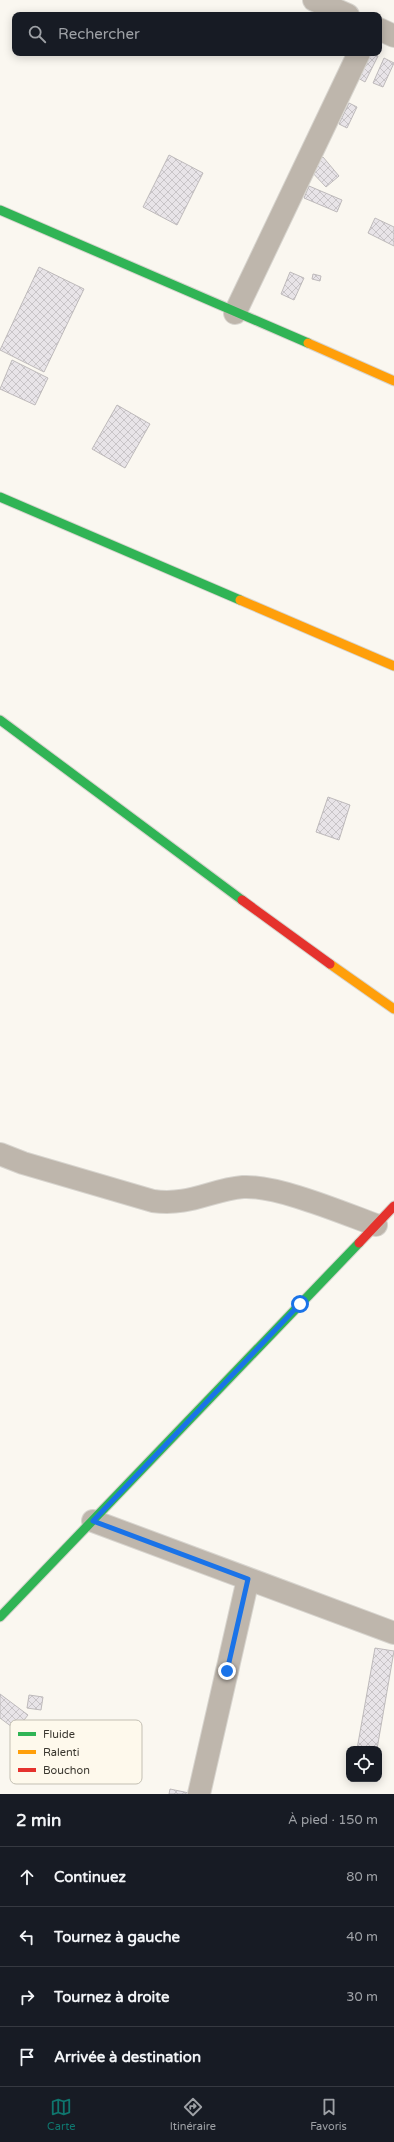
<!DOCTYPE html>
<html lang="fr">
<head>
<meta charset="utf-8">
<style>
	:root { --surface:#171b24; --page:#20242c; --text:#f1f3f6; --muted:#9ea1a6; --line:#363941; --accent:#0f766e }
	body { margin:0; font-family:"Varela Round",sans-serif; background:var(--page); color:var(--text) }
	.controls { position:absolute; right:12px; bottom:12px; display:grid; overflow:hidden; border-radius:8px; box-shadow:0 2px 10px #0003 }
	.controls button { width:36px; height:36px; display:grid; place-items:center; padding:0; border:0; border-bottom:1px solid var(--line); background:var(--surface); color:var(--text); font:20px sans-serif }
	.stop { position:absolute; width:12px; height:12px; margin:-9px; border:3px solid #1a73e8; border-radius:50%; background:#fff }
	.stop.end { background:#1a73e8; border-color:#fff; box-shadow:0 1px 4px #0008 }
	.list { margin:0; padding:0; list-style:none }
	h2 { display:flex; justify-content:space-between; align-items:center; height:52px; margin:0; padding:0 16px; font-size:17px }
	h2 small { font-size:13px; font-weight:400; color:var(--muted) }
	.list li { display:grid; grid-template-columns:26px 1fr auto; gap:12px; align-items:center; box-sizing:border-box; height:60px; padding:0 16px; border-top:1px solid var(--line) }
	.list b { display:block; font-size:15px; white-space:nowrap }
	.list em { font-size:13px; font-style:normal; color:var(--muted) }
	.icon { flex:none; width:22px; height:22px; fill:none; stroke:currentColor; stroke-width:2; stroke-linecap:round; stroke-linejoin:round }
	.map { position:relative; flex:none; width:394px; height:1794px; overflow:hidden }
	.search { position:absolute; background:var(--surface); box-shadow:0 2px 10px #0003; left:12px; right:12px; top:12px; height:44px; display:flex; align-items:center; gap:10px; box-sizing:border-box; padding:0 14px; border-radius:8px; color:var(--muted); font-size:15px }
	.sheet { height:292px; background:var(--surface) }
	nav { display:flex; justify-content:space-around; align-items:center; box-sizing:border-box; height:56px; border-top:1px solid var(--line); background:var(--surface); font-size:11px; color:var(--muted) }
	nav a { display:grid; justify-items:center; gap:2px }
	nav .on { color:var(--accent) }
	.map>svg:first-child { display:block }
	.building { fill:url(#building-cross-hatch); stroke:#bebabb }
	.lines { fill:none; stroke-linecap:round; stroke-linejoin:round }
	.street-casing { stroke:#d7d4ce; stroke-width:24 }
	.fast-casing { stroke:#d7d4ce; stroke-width:11 }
	.slow-casing { stroke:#d7d4ce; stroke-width:11 }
	.jam-casing { stroke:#d7d4ce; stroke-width:11 }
	.street { stroke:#beb6ac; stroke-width:22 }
	.fast { stroke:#30b455; stroke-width:9 }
	.slow { stroke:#ff9f0a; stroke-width:9 }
	.jam { stroke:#e5322d; stroke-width:9 }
	.route { stroke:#1a73e8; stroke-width:5 }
	.key { fill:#fef9ec; stroke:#c3bfb3; stroke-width:1 }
	.key-label { font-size:11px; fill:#3a372f }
</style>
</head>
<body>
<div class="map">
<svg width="394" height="1794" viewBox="0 0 394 1794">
	<defs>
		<pattern id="building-cross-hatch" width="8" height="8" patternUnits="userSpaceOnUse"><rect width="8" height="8" fill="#e8e4e8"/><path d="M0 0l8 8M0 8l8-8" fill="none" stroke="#c8c4c7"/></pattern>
	</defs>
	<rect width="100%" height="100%" fill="#faf7f0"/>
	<!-- building -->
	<path class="building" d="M371,53L378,56L365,82L358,78Z
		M384,58L394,63L383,87L373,83Z
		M349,103L357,107L347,128L339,124Z
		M169,155L203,173L177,225L143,207Z
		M323,157L339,176L326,187L309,169Z
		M309,186L342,200L337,212L304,198Z
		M375,218L394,227V246L368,233Z
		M39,267L84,289L44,372L0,350Z
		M290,272L304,278L294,300L281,294Z
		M313,274L321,276L320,281L312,279Z
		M12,360L48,378L35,405L0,389Z
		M117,405L150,424L125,468L92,449Z
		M328,797L350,805L339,840L316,832Z
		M375,1648L394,1651L377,1749H357Z
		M0,1694L28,1715L16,1730L0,1718Z
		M29,1695L43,1697L41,1710L27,1708Z
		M170,1789L189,1793V1794H169Z"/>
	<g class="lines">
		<defs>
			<path id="street" d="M314,0L348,15
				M379,29L394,36
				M235,313L359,53
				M0,1154L23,1163L153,1201C190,1206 210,1190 243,1187C277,1185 343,1213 376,1225
				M93,1521L394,1633
				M199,1794L248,1579"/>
			<path id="fast" d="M0,210L308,343
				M0,497L240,600
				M0,720L242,900
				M0,1617L359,1243"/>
			<path id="slow" d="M308,343L394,381
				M240,600L394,666
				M330,964L394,1009"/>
			<path id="jam" d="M242,900L330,964
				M359,1243L394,1206"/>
		</defs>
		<!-- street casing -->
		<use href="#street" class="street-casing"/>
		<!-- fast casing -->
		<use href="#fast" class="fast-casing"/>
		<!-- slow casing -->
		<use href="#slow" class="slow-casing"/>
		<!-- jam casing -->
		<use href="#jam" class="jam-casing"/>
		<!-- street -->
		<use href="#street" class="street"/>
		<!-- fast -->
		<use href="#fast" class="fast"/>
		<!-- slow -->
		<use href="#slow" class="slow"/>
		<!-- jam -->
		<use href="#jam" class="jam"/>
	</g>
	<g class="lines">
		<!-- route -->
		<path class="route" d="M227,1671L248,1579L93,1521L300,1304"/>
	</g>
	<!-- legend -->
	<rect x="10" y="1720" width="132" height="64" rx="6" class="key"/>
	<rect x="18" y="1732" width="18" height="4" fill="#30b455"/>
	<rect x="18" y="1750" width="18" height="4" fill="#ff9f0a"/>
	<rect x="18" y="1768" width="18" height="4" fill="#e5322d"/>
	<g class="key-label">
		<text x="43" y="1738">Fluide</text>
		<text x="43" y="1756">Ralenti</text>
		<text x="43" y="1774">Bouchon</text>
	</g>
</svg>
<div class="controls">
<button><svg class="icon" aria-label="locate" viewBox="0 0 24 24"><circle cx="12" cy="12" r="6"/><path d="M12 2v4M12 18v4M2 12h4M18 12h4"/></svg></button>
</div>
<div class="stop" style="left:300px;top:1304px"></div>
<div class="stop end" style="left:227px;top:1671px"></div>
<div class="search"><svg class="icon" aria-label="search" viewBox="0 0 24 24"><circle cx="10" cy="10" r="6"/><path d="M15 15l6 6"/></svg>Rechercher</div>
</div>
<section class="sheet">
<h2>2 min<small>À pied · 150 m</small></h2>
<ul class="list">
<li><svg class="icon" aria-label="ahead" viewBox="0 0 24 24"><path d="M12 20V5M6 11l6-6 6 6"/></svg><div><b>Continuez</b></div><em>80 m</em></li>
<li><svg class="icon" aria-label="left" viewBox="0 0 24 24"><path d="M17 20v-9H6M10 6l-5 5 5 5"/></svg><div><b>Tournez à gauche</b></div><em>40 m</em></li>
<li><svg class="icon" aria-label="right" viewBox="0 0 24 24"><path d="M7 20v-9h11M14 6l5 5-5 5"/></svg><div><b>Tournez à droite</b></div><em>30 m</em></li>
<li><svg class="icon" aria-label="arrive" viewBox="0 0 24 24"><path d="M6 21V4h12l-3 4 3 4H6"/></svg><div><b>Arrivée à destination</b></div></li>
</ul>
</section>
<nav>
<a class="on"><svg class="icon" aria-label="map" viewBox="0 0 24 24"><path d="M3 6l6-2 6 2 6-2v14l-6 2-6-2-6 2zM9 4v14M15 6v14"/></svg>Carte</a>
<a><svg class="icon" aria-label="directions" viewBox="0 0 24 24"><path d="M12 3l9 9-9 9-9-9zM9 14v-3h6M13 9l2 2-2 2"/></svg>Itinéraire</a>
<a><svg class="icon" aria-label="saved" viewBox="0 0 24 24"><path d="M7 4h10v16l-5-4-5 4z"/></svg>Favoris</a>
</nav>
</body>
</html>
